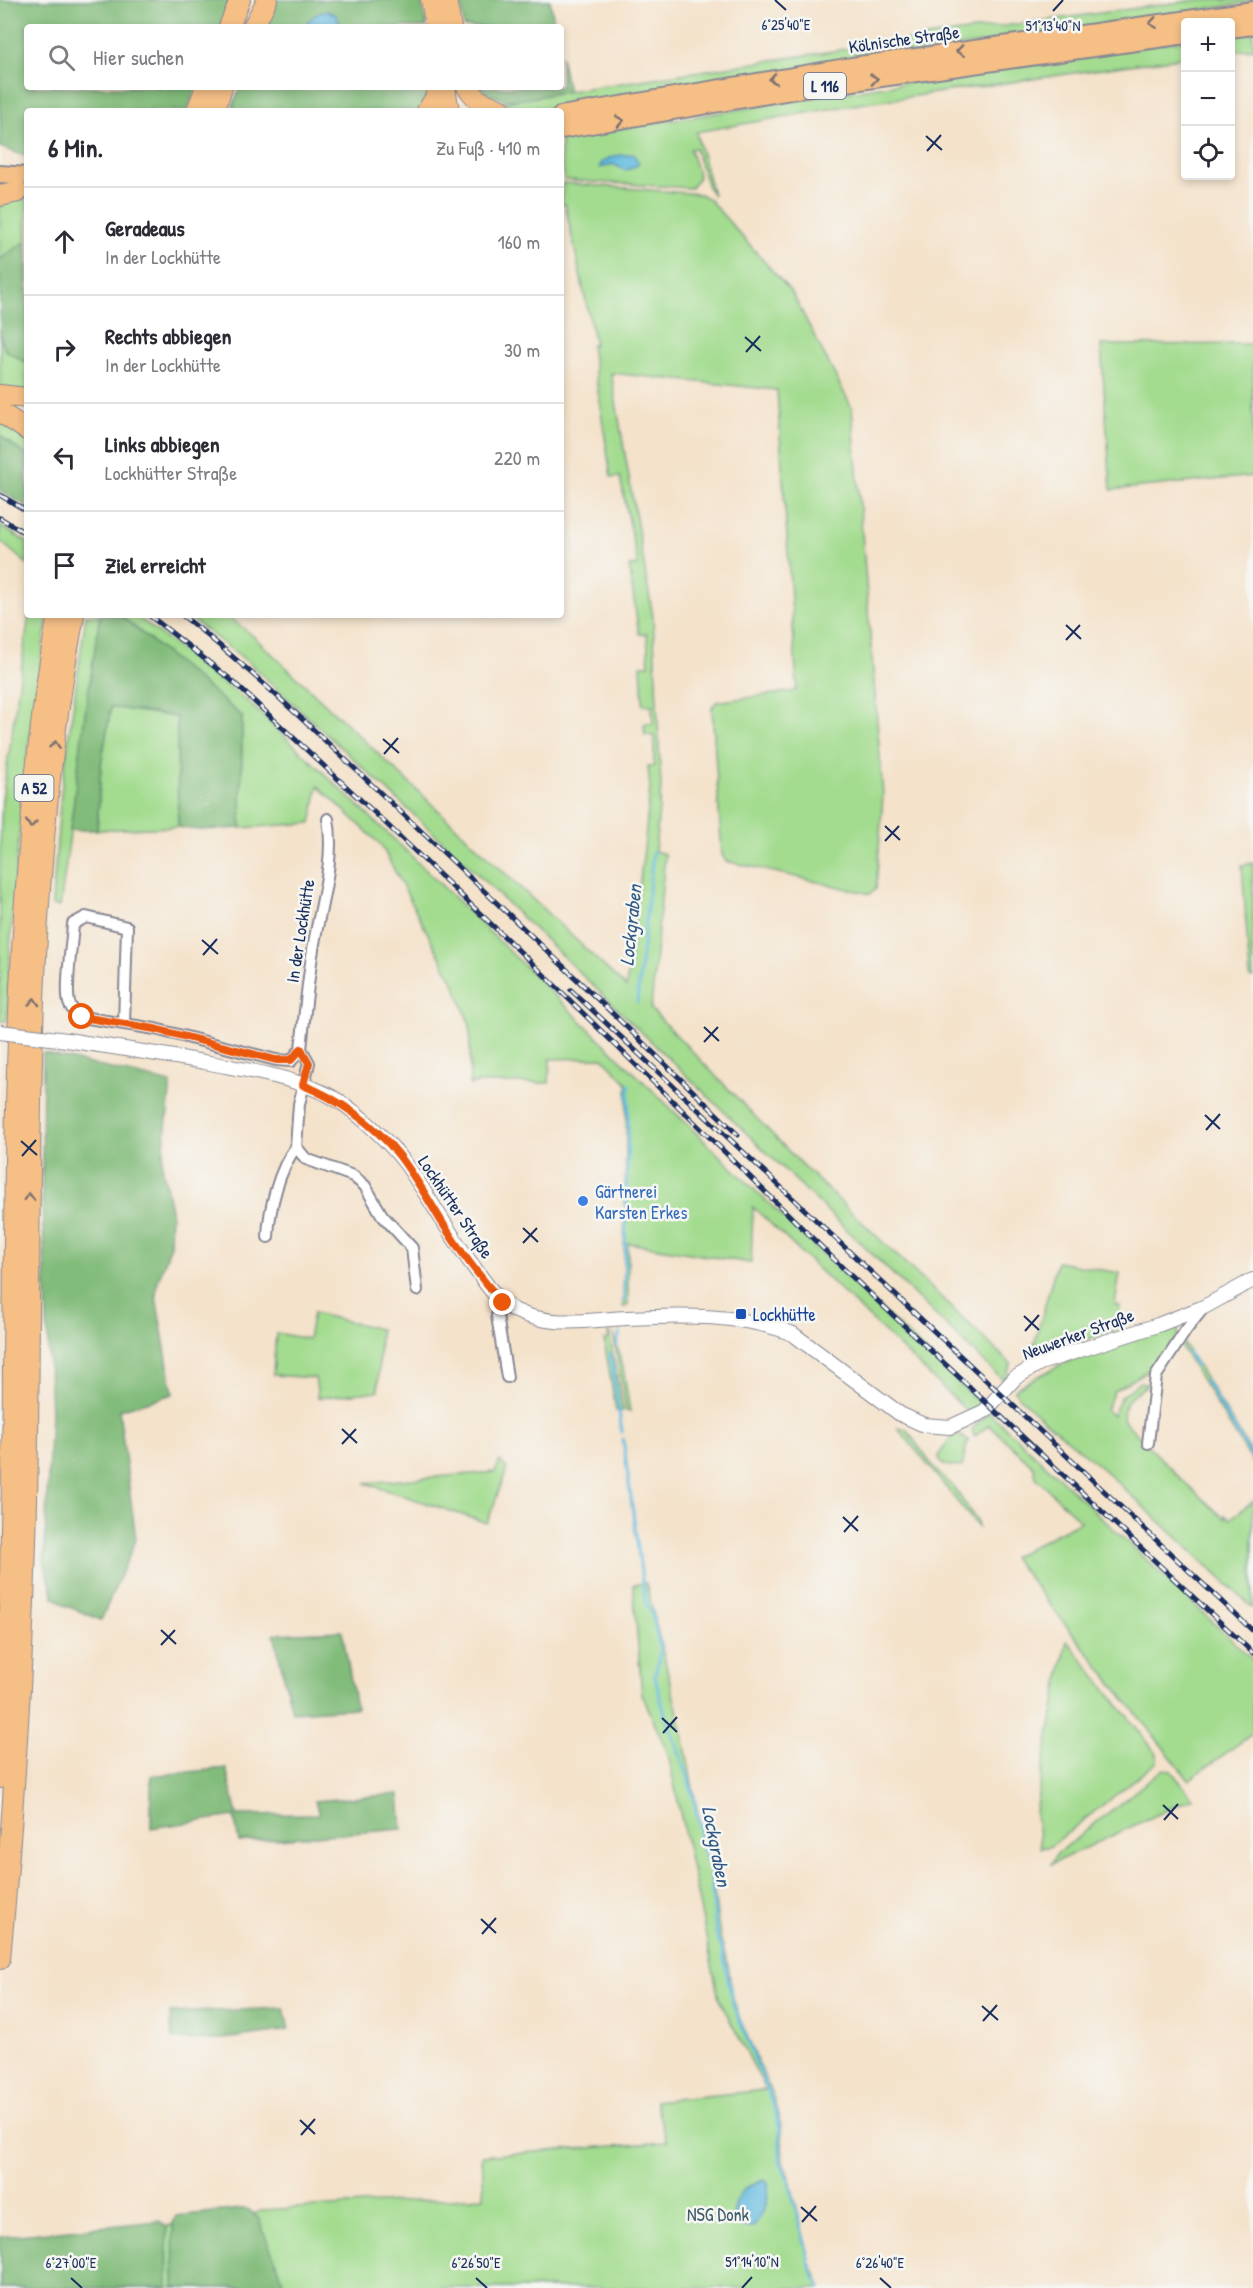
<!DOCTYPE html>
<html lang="de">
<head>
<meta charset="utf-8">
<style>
	:root { --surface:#fff; --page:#f2f2f3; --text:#2b2b33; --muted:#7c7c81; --line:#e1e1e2 }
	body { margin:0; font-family:"Patrick Hand",sans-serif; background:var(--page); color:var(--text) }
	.controls { position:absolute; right:18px; top:18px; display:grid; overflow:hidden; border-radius:6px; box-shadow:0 3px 9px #0003 }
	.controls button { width:54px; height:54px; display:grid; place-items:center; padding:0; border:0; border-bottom:2px solid var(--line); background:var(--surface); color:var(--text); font:30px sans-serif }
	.stop { position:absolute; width:18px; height:18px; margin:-14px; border:4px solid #ea580c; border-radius:50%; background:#fff }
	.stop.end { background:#ea580c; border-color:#fff; box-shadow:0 2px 6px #0008 }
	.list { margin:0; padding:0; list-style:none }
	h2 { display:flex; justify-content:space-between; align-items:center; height:78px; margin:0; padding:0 24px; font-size:26px }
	h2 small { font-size:20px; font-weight:400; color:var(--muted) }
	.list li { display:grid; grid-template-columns:39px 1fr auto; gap:18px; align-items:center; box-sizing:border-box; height:108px; padding:0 24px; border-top:2px solid var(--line) }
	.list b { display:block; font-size:22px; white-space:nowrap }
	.list p { margin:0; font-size:20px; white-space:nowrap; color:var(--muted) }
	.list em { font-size:20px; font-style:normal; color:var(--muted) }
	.icon { flex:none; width:33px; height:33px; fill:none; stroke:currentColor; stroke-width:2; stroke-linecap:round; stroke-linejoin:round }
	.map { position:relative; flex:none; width:1253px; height:2288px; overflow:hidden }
	.search { position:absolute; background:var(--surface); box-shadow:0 3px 9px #0003; left:24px; top:24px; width:540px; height:66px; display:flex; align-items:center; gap:15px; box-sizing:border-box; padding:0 21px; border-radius:6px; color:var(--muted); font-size:22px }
	.panel { position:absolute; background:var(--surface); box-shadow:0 3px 9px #0003; left:24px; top:108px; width:540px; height:510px; border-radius:6px }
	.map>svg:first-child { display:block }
	.green { fill:#a3dc8f; stroke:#5f8676; stroke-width:1.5 }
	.forest { fill:#82bc7a; stroke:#4e766c; stroke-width:1.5 }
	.water { fill:#63bbe0; stroke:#3f759f; stroke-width:1.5 }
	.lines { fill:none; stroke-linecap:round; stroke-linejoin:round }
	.stream { stroke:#63bbe0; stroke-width:3 }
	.minor-casing { stroke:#888894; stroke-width:14 }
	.tertiary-casing { stroke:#888894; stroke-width:16 }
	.primary-casing { stroke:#888894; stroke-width:20 }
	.motorway-casing { stroke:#888894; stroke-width:22 }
	.minor { stroke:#fff; stroke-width:10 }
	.tertiary { stroke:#fff; stroke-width:14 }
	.primary { stroke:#f5bf86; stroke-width:16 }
	.motorway { stroke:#f5bf86; stroke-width:20 }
	.rail-casing { stroke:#1b2f5e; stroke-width:5 }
	.rail { stroke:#f6f6f2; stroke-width:3; stroke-dasharray:9; stroke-linecap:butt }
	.tertiary-bridge-casing { stroke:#888894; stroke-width:16; stroke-linecap:butt }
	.tertiary-bridge { stroke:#fff; stroke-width:14 }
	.oneway { stroke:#7d7070 }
	.route { stroke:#ea580c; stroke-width:8 }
	.ticks { fill:none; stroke:#1b2f5e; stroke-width:2 }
	.shop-dot { fill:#3f7fe0; stroke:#f6f6f2; stroke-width:2 }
	.transit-dot { fill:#1a4fb4; stroke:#f6f6f2; stroke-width:2 }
	.labels { text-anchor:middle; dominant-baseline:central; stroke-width:5; stroke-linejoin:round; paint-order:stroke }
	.shield { fill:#f6f6f2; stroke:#5d6b8a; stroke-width:1.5 }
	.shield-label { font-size:16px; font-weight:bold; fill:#1b2f5e }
	.street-label { font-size:18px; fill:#1b2f5e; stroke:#f6f6f2 }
	.shop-label { font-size:18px; fill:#366cbe; stroke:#f6f6f2; text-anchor:start }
	.transit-label { font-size:18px; fill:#164399; stroke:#f6f6f2; text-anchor:start }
	.park-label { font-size:18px; fill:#3d5a6a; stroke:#f6f6f2 }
	.water-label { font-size:20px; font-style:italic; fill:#315985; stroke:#f6f6f2 }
	.ticks-label { font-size:15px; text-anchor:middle; fill:#1b2f5e; stroke:#f6f6f2; stroke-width:5; stroke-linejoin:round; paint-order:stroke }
</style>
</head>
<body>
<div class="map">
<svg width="1253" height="2288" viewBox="0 0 1253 2288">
	<rect width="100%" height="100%" fill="#f6f6f2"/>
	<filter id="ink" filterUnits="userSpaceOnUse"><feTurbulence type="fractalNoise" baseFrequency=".0167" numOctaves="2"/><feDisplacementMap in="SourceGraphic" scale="12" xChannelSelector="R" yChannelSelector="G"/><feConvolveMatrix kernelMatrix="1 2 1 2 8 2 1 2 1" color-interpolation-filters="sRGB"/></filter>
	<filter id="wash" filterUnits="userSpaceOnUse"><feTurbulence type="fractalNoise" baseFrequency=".008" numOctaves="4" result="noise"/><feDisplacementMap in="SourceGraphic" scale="24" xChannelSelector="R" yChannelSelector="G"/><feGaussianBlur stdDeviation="1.35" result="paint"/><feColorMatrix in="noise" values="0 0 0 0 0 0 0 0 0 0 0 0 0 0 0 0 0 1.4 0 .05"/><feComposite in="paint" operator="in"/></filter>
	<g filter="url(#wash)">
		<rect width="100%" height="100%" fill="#f4e2ca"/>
		<!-- green -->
		<path class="green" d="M1196,0H1253V2L850,63L554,110L495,104L548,94L953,33Z
			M1253,31V49L1231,52L1230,34Z
			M1185,40V57L859,104L696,132L713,195L708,187L695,148L690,149L699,177L691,188L565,180L561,159V138L966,73Z
			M563,183L700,194L709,199L792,293L852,408L883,795L876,889L870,894L726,861L722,855L712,708L716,702L795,691L797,687L777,390L611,373L653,617L661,787L655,851L665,854L651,1009L805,1168L1011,1364L1004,1381L450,848L248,662L186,615H226L252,635L626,987L644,849L650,788L648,766H654V736L645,735L644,724H653L652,705H643L641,665H649L647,634H639L629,566L638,565L620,477H611L591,345L595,344L565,204H561Z
			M17,199H27V243L0,259V202Z
			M0,336L5,350L27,363V391L11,389L0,385Z
			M1253,344V476L1111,490L1101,345Z
			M0,420L27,438V456L0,435Z
			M0,526L27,542V564L0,541Z
			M29,615H48C26,749 11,885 7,1021H0V846L2,801Z
			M86,615H100L60,907L52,905L61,793Z
			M120,615H135L246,700L398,843L759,1194L982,1405L968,1412L753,1207L751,1263L628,1243V1306L623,1307L627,1083L603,1058L550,1059L549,1083H478L470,1085V1026L455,985L381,845L318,786L311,823L241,828L242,716Z
			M111,707L177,717L178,827L97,830L101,765Z
			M1253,863V978H1250L1242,865Z
			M1057,1262L1120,1273L1115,1305L1120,1306L1118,1329L1030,1359Z
			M313,1313L380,1329L378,1391L318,1398L315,1378L273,1375L276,1333L308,1339Z
			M1173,1325L1178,1329V1336L1157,1365L1114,1391L1106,1410L1113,1415L1121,1397L1140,1382L1148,1385C1133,1394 1120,1402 1124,1421L1181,1479L1225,1519V1515L1230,1519L1253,1501V1608L1105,1471L1032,1410L1014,1391L1018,1387L1062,1364Z
			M613,1332L623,1367L630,1412L626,1411Z
			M608,1333H609L623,1411H616L604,1340L609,1339Z
			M1184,1344L1253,1455V1463L1182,1348Z
			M989,1412L1253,1660V1733L1189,1780L1012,1557L1081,1521L1036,1478L1034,1467L989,1425L974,1437L972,1429Z
			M898,1428L906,1429L937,1472L952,1485L977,1521L978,1527Z
			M957,1434L969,1441L967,1443L962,1467L943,1465L938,1456L950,1439Z
			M500,1461L507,1469L487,1523L365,1483L495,1472Z
			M646,1583L682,1730L701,1830V1845L712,1877L720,1936L729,1970L731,1992L740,2019L773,2097L781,2125L783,2162L790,2180L810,2261L822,2288H0V2249L256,2213L262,2210L484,2197L482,2156L667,2142L655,2101L766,2090L719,1999L668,1754L642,1694L633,1585Z
			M1067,1640L1157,1754V1762L1051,1846L1041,1848L1035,1811Z
			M1163,1769L1171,1771L1193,1798L1051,1864L1057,1854Z"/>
		<!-- forest -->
		<path class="forest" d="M0,0H233L222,27H27V87H197L187,111H27V157L0,147Z
			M276,0H421L427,27H341L336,15L308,21L306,27H263Z
			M460,0H550L555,27H464Z
			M561,56L568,91C541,95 501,111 480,87H561Z
			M240,87H433L424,111H231Z
			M23,243H27V363L5,350L0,336V259Z
			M0,435L27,456V506L0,491Z
			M100,615H120L242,716L241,828L199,830L178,827L177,717L111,707L101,765L97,830H70L84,720Z
			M43,1053L171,1083L162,1165L171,1210L170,1247L157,1284L156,1297L173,1394L119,1410L136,1540L101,1620L65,1605L54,1597L44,1562L51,1413L42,1204Z
			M342,1631L356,1708L292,1712L274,1634Z
			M226,1768L237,1815L319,1814L315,1801L399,1794L402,1829L239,1842L234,1816L151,1828V1776Z
			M284,2008L289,2030L216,2040L172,2039L170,2013Z
			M242,2209L249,2210L258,2218L286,2288H174L173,2223L176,2216Z
			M159,2221L167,2227L168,2288H0V2237Z"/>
		<!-- water -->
		<path class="water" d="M328,11L336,15L341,27H306C310,16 317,13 328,11Z
			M634,154L639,164L626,171L613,164L600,168L601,163L613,156Z
			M764,2180L768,2183C770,2201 764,2213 753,2227H742L733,2216C736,2193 743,2186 764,2180Z"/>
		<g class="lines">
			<!-- stream -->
			<path class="stream" d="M637,1002L653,852
				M624,1301L629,1085
				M617,1345L620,1332
				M1188,1352L1196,1366
				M610,1353L622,1432
				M1205,1380L1253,1459
				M623,1439L642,1579L646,1603L653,1616L660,1651L655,1677L665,1715L689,1779L700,1827L699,1839L710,1866L716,1933L722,1950L733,2004L774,2107L780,2130V2161L789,2182L813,2274L821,2288"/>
		</g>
	</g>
	<g filter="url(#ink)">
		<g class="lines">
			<defs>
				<path id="minor" d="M328,819C335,858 322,900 315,938C308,975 305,1012 301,1049L309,1063L299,1104L296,1147L306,1159L353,1176L365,1186L382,1215L412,1248L417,1290
					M124,1024L127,927L86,917L73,924C72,944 65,985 69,1003C71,1009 77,1014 82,1017L155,1029L276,1060L291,1061L301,1049
					M268,1237C269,1209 279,1169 296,1147
					M503,1303L497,1316L507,1377
					M1148,1443L1156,1376L1186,1330L1204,1307"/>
				<path id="tertiary" d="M67,1040C117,1048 166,1055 215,1064C252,1071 290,1077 324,1093C351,1105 388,1140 406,1164C429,1197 449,1233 473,1266C485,1282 497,1302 516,1311C552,1328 589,1320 627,1318C681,1315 743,1314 793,1334L900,1414L924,1425L950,1427L985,1411L1015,1378L1040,1363L1158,1325L1204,1307L1253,1280"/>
				<path id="primary" d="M1230,29L1253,26
					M561,115L852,66L1253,10
					M561,130L797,90L1186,35
					M0,174L27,176"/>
				<path id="motorway" d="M431,0L436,27
					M446,0L451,27
					M229,27L240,0
					M253,27L267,0
					M445,87L449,111
					M467,87L478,100L503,111
					M197,111L206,87
					M214,111L222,87
					M427,111L435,98L439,87
					M0,196L18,192
					M0,395L27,398
					M0,412L27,430
					M0,1778C22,1485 5,1192 25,900C32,805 40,709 58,615
					M0,1959C14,1807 24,1653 27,1500C33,1205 19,906 74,615"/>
			</defs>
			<!-- minor casing -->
			<use href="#minor" class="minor-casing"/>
			<!-- tertiary casing -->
			<use href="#tertiary" class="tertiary-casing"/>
			<!-- primary casing -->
			<use href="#primary" class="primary-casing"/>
			<!-- motorway casing -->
			<use href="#motorway" class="motorway-casing"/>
			<!-- minor -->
			<use href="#minor" class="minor"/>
			<!-- tertiary -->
			<use href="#tertiary" class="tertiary"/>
			<!-- primary -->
			<use href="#primary" class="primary"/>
			<!-- motorway -->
			<use href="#motorway" class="motorway"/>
			<defs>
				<path id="rail" d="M0,495L27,511
					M0,518L27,534
					M149,615L230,679L377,815L534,965L847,1272L1253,1653
					M182,615C260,676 331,747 404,815C516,921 628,1027 738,1135
					M571,990L1253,1631"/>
			</defs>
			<!-- rail casing -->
			<use href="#rail" class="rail-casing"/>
			<!-- rail -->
			<use href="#rail" class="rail"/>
			<defs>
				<path id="tertiary-bridge" d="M0,1032L67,1040"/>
			</defs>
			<!-- tertiary-bridge casing -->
			<use href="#tertiary-bridge" class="tertiary-bridge-casing"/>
			<!-- tertiary-bridge -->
			<use href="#tertiary-bridge" class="tertiary-bridge"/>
		</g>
		<!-- one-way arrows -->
		<defs><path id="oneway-chevron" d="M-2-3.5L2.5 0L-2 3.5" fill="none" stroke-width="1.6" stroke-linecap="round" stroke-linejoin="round" transform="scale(1.5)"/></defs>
		<g class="oneway">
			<use href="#oneway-chevron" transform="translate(1153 23) rotate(172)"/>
			<use href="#oneway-chevron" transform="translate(960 51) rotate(172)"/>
			<use href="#oneway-chevron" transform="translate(773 79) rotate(170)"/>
			<use href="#oneway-chevron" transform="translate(874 79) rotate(-8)"/>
			<use href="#oneway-chevron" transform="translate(620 121) rotate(-9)"/>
			<use href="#oneway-chevron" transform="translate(55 745) rotate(-83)"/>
			<use href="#oneway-chevron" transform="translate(31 824) rotate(96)"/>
			<use href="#oneway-chevron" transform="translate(34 1002) rotate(-87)"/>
			<use href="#oneway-chevron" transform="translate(29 1197) rotate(-89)"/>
		</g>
	</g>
	<g class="lines" filter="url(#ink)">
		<!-- route -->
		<path class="route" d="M82,1017L155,1029L276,1060H291L301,1049L309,1063L303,1085C338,1099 374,1124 398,1154C416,1177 430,1203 445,1227C462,1254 482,1280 503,1303"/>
	</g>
	<!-- ticks -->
	<path class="ticks" d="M775,0L786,10M1053,11L1063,0M926,136L942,150M927,151L941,135M745,337L761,351M746,352L760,336M1066,625L1081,639M1066,640L1080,625M383,739L399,753M384,754L398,738M885,826L900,840M885,841L899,826M202,940L218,954M203,955L217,939M704,1027L719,1041M704,1042L718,1027M1205,1115L1220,1129M1206,1130L1220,1114M21,1141L37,1155M22,1156L36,1140M523,1228L538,1242M523,1243L537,1228M1024,1316L1039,1330M1025,1331L1039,1315M342,1429L357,1443M342,1444L356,1429M843,1517L858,1531M844,1532L858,1516M161,1630L176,1644M161,1645L175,1630M662,1718L677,1732M663,1733L677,1717M1163,1805L1178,1819M1164,1820L1178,1804M481,1919L496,1933M482,1934L496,1918M982,2006L998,2020M983,2021L997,2005M300,2120L315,2134M301,2135L315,2119M801,2207L817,2221M802,2222L816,2206M71,2278L82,2288M476,2278L487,2288M880,2278L891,2288M742,2288L752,2277"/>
	<!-- markers -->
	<circle class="shop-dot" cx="583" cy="1201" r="6"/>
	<rect class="transit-dot" x="735" y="1308" width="12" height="12" rx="3"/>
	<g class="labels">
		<!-- shield labels -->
		<g class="shield">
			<rect x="804" y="73" width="42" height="26" rx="4.5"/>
			<rect x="14.5" y="775" width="39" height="26" rx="4.5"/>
		</g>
		<g class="shield-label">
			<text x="825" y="86">L 116</text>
			<text x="34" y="788">A 52</text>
		</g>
		<!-- street labels -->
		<g class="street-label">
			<text transform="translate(904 39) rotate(-8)">Kölnische Straße</text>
			<text transform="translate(300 931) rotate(-81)">In der Lockhütte</text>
			<text transform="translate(456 1207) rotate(56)">Lockhütter Straße</text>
			<text transform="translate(1078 1334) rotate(-20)">Neuwerker Straße</text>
		</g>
		<!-- shop labels -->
		<g class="shop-label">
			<text x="595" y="1191">Gärtnerei<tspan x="595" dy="21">Karsten Erkes</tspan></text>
		</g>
		<!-- transit labels -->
		<g class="transit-label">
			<text x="753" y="1314">Lockhütte</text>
		</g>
		<!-- park labels -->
		<g class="park-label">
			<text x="718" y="2214">NSG Donk</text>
		</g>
		<!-- water labels -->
		<g class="water-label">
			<text transform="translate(630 925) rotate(-84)">Lockgraben</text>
			<text transform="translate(717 1846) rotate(79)">Lockgraben</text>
		</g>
	</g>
	<g class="ticks-label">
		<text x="786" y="30">6°25'40"E</text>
		<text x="1053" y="31">51°13'40"N</text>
		<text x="752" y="2267">51°14'10"N</text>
		<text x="71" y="2268">6°27'00"E</text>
		<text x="476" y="2268">6°26'50"E</text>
		<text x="880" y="2268">6°26'40"E</text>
	</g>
</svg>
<div class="controls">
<button>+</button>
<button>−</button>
<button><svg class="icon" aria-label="locate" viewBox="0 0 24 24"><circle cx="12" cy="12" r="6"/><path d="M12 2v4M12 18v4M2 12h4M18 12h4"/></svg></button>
</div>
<div class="stop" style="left:82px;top:1017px"></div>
<div class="stop end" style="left:503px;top:1303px"></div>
<div class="search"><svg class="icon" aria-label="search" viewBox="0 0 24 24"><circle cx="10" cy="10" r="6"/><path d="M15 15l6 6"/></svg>Hier suchen</div>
<section class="panel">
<h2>6 Min.<small>Zu Fuß · 410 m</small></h2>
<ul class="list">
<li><svg class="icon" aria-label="ahead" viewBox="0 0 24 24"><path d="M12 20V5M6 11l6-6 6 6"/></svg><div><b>Geradeaus</b><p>In der Lockhütte</p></div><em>160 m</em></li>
<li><svg class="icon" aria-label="right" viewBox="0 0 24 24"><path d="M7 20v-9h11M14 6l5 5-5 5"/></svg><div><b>Rechts abbiegen</b><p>In der Lockhütte</p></div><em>30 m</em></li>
<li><svg class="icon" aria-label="left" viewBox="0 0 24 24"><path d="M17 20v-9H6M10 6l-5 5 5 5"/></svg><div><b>Links abbiegen</b><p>Lockhütter Straße</p></div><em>220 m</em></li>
<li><svg class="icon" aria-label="arrive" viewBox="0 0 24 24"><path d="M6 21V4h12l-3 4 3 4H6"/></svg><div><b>Ziel erreicht</b></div></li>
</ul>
</section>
</div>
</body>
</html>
